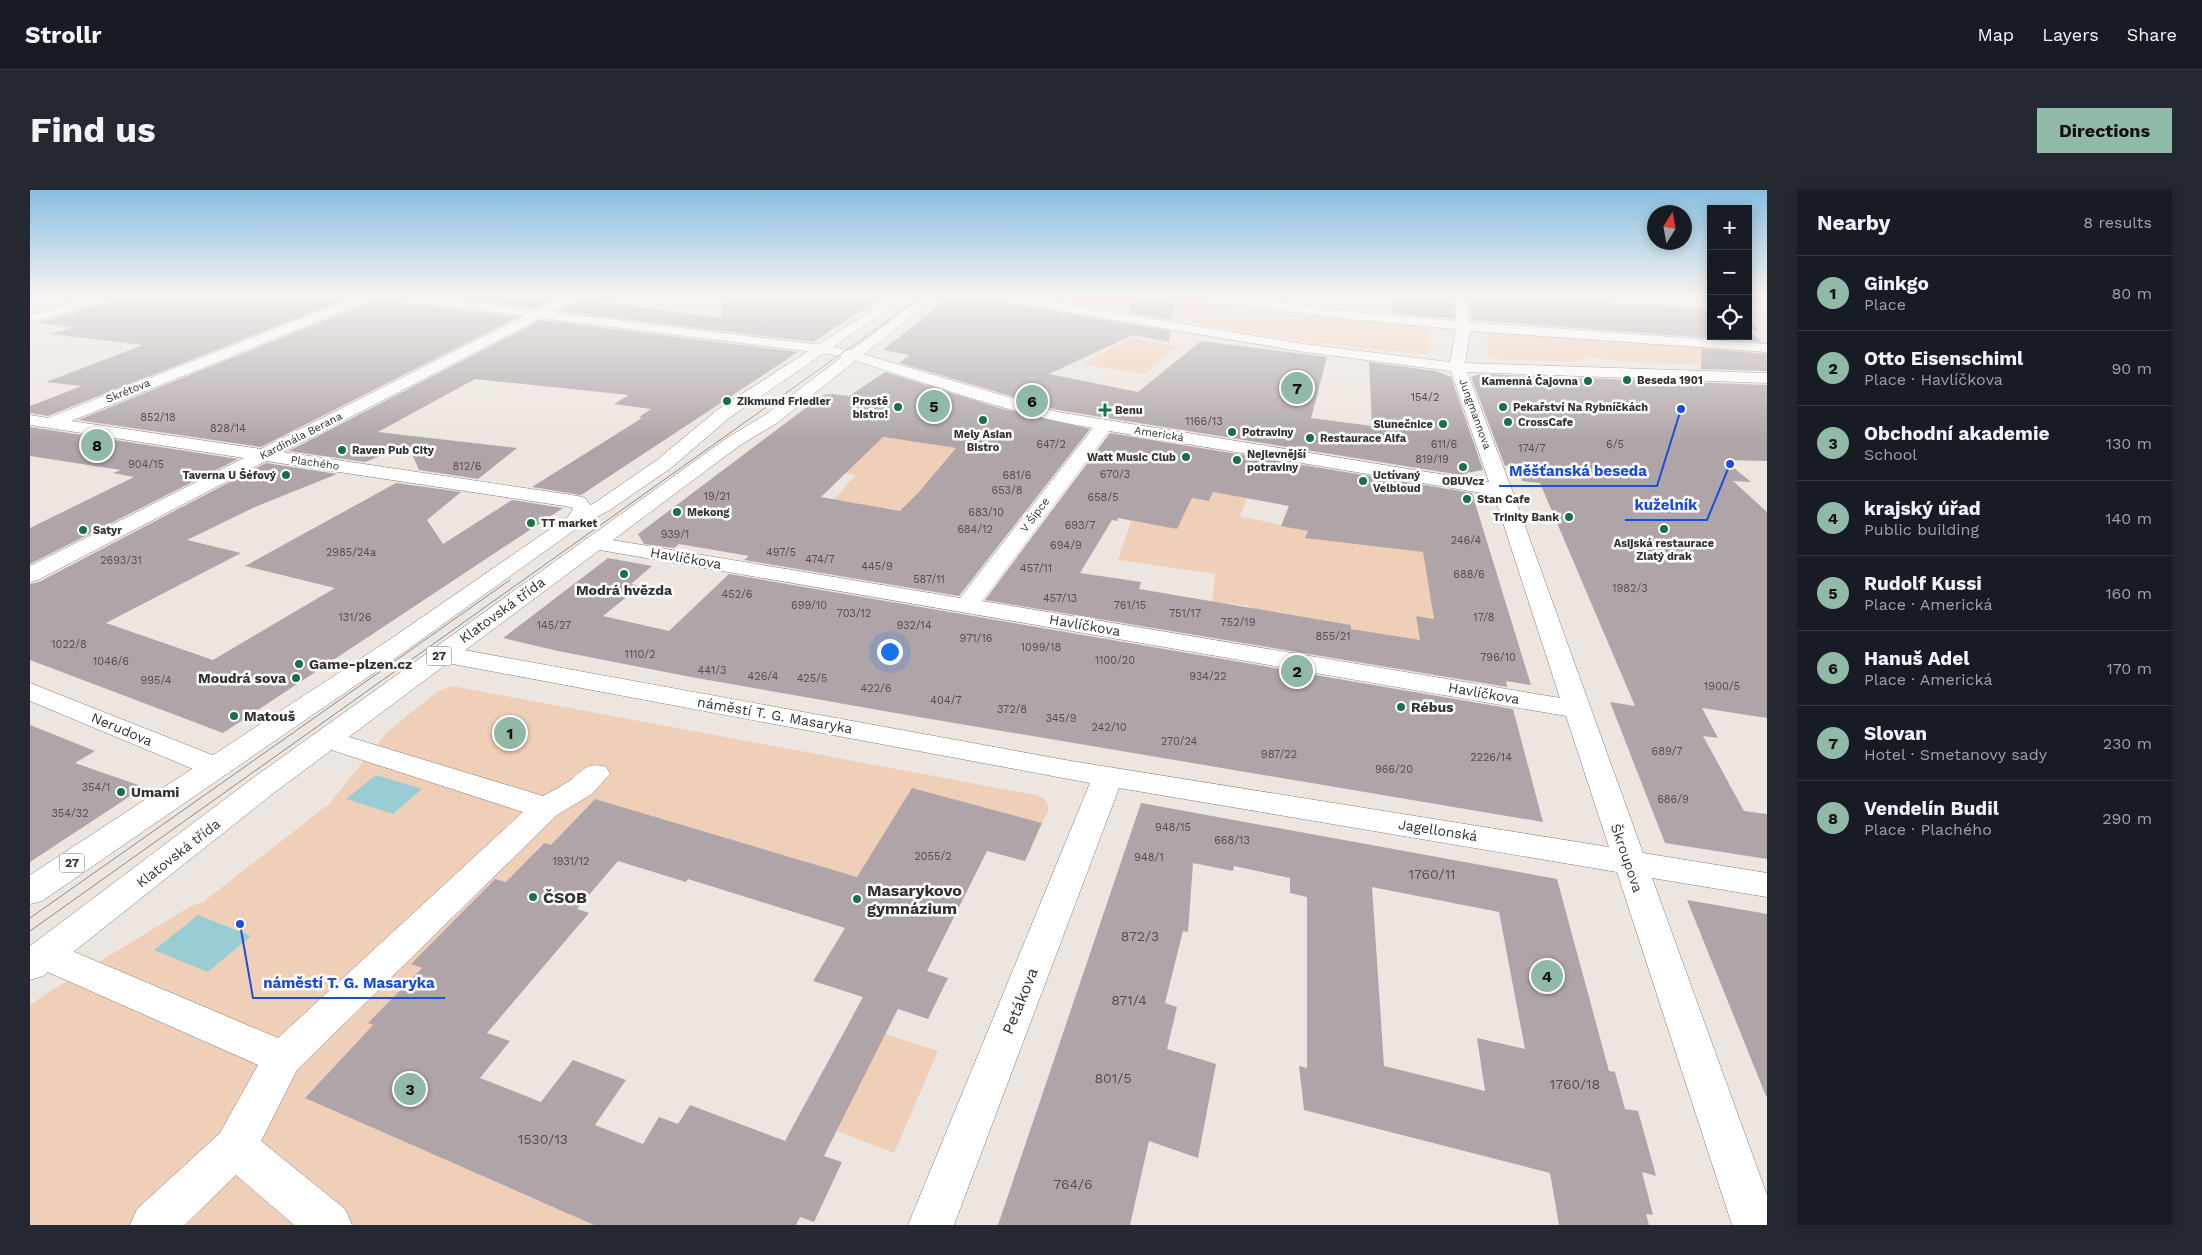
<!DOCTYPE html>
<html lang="en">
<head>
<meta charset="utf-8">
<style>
	:root { --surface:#171b24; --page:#242831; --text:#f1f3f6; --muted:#9ea1a6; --line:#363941; --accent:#90b9a7 }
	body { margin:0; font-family:"Work Sans",sans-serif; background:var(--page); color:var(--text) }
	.controls { position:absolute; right:15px; top:15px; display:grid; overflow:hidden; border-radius:0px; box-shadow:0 2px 12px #0003 }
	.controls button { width:45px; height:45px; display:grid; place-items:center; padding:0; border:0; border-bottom:1px solid var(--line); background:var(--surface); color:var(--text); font:25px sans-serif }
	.compass { position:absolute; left:1617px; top:15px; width:45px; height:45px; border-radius:50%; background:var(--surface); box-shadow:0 2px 12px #0003; rotate:11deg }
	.you { position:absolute; left:859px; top:461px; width:18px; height:18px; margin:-12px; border:4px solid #fff; border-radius:50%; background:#1a73e8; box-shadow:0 0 0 8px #1a73e833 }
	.badge { display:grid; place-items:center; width:32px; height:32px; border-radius:50%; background:var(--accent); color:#111; font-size:16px; font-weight:700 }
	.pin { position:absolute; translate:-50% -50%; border:2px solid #fff; box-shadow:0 1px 5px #0006 }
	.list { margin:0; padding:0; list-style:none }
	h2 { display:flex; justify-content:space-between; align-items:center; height:65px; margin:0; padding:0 20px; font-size:21px }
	h2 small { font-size:16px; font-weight:400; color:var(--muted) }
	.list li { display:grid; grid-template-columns:32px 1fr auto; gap:15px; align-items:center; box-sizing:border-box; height:75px; padding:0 20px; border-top:1px solid var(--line) }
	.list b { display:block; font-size:19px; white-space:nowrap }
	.list p { margin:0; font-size:16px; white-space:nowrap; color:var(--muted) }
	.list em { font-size:16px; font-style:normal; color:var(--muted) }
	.icon { flex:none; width:28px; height:28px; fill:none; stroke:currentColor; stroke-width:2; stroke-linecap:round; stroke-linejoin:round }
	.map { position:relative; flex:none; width:1737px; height:1035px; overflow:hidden; border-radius:0px }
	header { display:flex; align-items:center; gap:30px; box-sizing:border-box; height:70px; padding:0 25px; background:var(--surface); border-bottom:1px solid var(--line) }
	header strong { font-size:24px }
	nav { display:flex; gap:28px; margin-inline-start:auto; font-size:18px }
	.intro { display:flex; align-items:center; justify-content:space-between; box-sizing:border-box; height:120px; padding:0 30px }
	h1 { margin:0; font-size:35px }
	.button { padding:12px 22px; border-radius:0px; background:var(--accent); color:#111; font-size:18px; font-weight:700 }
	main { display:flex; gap:30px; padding:0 30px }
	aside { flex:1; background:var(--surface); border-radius:0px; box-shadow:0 2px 12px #0003 }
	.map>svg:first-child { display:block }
	.green { fill:#f0cfb9 }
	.water { fill:#99cdd3 }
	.building { fill:#afa5a8; fill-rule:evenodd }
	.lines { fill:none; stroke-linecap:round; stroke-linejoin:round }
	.street-casing { stroke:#857d78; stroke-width:1 }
	.secondary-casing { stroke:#857d78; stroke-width:1 }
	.primary-casing { stroke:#857d78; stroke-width:1 }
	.street { fill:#fff; fill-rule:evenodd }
	.secondary { fill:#fff; fill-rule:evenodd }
	.primary { fill:#fff; fill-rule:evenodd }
	.tram { stroke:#908a86; stroke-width:1 }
	.poi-dot { fill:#197247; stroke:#fff; stroke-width:2 }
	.labels { text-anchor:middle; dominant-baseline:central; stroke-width:5; stroke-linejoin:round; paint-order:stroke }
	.far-poi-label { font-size:11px; font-weight:bold; fill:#35312f; stroke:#fff; text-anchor:start }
	.far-street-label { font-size:11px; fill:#35312f; stroke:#fff }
	.number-label { font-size:11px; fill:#544e4d }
	.shield { fill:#fff; stroke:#726f6d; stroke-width:1 }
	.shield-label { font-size:12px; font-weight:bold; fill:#35312f }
	.street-label { font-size:14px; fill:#35312f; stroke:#fff }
	.poi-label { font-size:14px; font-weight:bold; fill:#35312f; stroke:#fff; text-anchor:start }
	.near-number-label { font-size:14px; fill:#544e4d }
	.near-poi-label { font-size:16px; font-weight:bold; fill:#35312f; stroke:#fff; text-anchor:start }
	.near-street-label { font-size:16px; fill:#35312f; stroke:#fff }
	.leader { fill:none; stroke:#1d4ed8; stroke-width:2 }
	.callout-dot { fill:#1d4ed8; stroke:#fff; stroke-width:2 }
	.callout-label { font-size:15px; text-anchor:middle; font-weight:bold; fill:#1d4ed8; stroke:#fff; stroke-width:5; stroke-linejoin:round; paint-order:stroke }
</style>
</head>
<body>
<header>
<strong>Strollr</strong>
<nav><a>Map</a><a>Layers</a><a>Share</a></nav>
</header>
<div class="intro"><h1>Find us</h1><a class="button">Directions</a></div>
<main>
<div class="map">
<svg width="1737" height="1035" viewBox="0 0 1737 1035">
	<rect width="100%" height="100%" fill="#ede5df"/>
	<!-- green -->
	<path class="green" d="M1037,107H1150L1180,113L1257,123L1390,136L1400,140L1397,164L1329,158L1250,147L1043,112Z
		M1456,141L1737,162V177L1597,172L1554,166L1552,170L1547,172L1468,169L1459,167Z
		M1100,148L1148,156L1115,184L1052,174Z
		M845,246L926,258L907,280L906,285L924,331L804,309L826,285L815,283Z
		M1187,295L1217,308L1210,326L1278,341L1275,347L1393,362L1394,366L1412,375L1395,373L1397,387L1419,431L1386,426L1394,454L1321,439L1320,435L1219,421V416L1196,413L1195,417L1182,415L1185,384L1088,370L1101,331L1147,339L1162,308L1179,311Z
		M422,496L1006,605L1015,609L1019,619L1012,633L882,598L827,687L565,609L521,655L513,653C500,666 491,678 482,694L465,689L381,774L399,780L339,833L343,835L275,908L564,1035H0V815L16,804L161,716L173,712L299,614L358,541L407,502Z
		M855,844L908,861L864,963L807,941Z"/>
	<!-- water -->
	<path class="water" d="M346,585L392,599L363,624L316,609Z
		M168,725L221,746L178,782L124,760Z"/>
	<!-- building -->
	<path class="building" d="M90,107H321L18,226L0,223V216L52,196L16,192L113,155L21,144L44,137L8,133L82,112L83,109Z
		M343,107H365L373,113L488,127L231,257L48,230L341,112Z
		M413,107H529L506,118Z
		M549,107H582L569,112L692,128L693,107H852L783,152L529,121L547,112Z
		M920,107L970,112L1140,141L1139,152L1103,145L1019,184L1108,202L1171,151L1297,167L1281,228L1342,236L1339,172L1406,181L1421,187L1453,280L1436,283L1437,286L1028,220L869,173L880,165L853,160Z
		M1102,107H1144L1142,130L1101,123Z
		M1362,107H1422L1424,129L1361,123Z
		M1438,107H1569L1577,113L1681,120V146H1718V131L1729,141L1719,140L1732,152L1442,130Z
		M511,130L768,162L551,305L502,297L612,228L609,227L621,219L584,214L599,205L445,189L348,242L487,258L448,289L389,280L378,255L335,272L259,261Z
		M1672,159L1737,164V181L1671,179Z
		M855,182L969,218L1060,239L929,406L714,370L719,366L649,354L644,358L614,354L608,344L793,205L803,204L819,206ZM853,247L926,258L888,303L870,321L791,307Z
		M1450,184L1737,195V271L1694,270L1721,292L1703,291L1737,322V528L1672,518L1688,548L1673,546L1714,621L1737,624V669L1635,653L1580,512L1605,516L1510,293L1492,291L1486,274L1475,276L1441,187Z
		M0,237L208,269L0,374V338L104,287L83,283L91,280L0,266Z
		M1080,243L1442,303L1501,495L1476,491L1477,497L955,410ZM1183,302L1259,316L1251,336L1278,341L1275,348L1393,362L1404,429L1386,426L1390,450L1321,439V435L1109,399L1111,392L1050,383L1082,330L1087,331L1088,328L1147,339L1162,308L1179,311Z
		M236,273L307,284L225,317L157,350L211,363L76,433L183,470L305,398L215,376L366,293L431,302L397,330L413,354L482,310L533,318L193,543L0,470V394L9,392Z
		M578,368L622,376L601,394L610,396L573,426L639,441L699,384L1483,519L1513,632L877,525L661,487L528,461L473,448Z
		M0,535L65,561L45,573L114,597L0,672Z
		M882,598L1012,633L995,671L957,661L897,781L918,788L898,829L868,819L794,966L812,972L784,1032L770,1027L766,1035H564L275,908L343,835L338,833L392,778L381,774L465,689L476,692L514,653L521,655L565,609L827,687ZM588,671L656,692L658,689L815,738L783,791L833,807L755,951L660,915L648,934L629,927L613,954L565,935L596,890L543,870L511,912L450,888L480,851L457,843L559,723L547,719Z
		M1111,613L1527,689L1579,881L1585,882L1595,919L1608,921L1626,986L1612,982L1623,1025L1616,1024L1619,1035H1529L1520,983L1274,920L1269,876L1277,878V707L1260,703V688L1204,676L1203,681L1163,673L1158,742L1153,741L1135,813L1147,817L1137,859L1186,874L1168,968L1119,951L1100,1035H968ZM1342,697L1469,722L1495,859L1447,848L1455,901L1354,876Z
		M1657,710L1737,724V906H1736Z"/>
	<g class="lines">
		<defs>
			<path id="street" d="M325,107H341L340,110L41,231L231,259L532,107H547L546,110L253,262L548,306L555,308L563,319L553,334L546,336L539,334L536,330L543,319L541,317L236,271L8,390L0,392V376L214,268L0,235V225L18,228Z
				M965,107H992L1274,154L1420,172L1426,139L1315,129L1176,111L1170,107H1201L1315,121L1426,131L1424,107H1436L1440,132L1737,154V162L1440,141L1435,173L1737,183V193L1437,182L1482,300L1613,663L1737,683V707L1622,688L1737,1005V1035H1702L1587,682L1089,598L924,1035H878L1060,593L412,472L403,469L399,464L403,459L412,456L1041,571L1579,657L1536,526L564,359L556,358L553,353L556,348L564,347L930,408L1063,238C979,224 899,194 818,168L816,165L818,162L823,161L1028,222L1459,292L1421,181L1274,162L971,111ZM1079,241L1464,305L1530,508L952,411Z
				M1571,107H1629L1681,110V118L1577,111Z
				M1718,113L1737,115V123L1718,121Z
				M0,493L195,570L200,577L195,584L185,586L175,584L0,511Z
				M296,540L513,606C522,601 532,596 541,590C555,579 556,572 576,577L580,584L562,604L527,625L267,880L231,951L315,1019L322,1035H264L206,985L155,1035H100L107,1019L190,943L228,875L2,775C0,769 0,761 2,755L15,751L28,755L248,848L493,622L286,555L282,549L286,543Z"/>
			<path id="secondary" d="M63,107H82L81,110L0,133V125Z
				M367,107H401L792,155L828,162L830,165L828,168L823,169L792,163L373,111Z"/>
			<path id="primary" d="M862,107H876L699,228L641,278L580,320L553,334L377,460L12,711L0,714V685L359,450L539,326L566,312L627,270L687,220Z
				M892,107H906L747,233L709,256L245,602L13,786L0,790V756L223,588L697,248L735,225Z"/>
		</defs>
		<!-- street casing -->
		<use href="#street" class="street-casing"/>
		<!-- secondary casing -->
		<use href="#secondary" class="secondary-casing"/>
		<!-- primary casing -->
		<use href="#primary" class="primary-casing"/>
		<!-- street -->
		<use href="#street" class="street"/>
		<!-- secondary -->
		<use href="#secondary" class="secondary"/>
		<!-- primary -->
		<use href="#primary" class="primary"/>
		<!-- tram -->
		<path class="tram" d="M0,728L480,390
			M0,741L891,107"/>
	</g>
	<!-- sky -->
	<linearGradient id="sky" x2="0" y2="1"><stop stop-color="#88bee0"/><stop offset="0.42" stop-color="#f7f3f1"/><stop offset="1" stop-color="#f7f3f1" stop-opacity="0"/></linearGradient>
	<rect width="1737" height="252" fill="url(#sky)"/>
	<!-- markers -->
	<g class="poi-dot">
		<circle cx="1597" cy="190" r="5"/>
		<circle cx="1558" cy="191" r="5"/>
		<circle cx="697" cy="211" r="5"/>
		<circle cx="868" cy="217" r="5"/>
		<circle cx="1473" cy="217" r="5"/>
		<path d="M1072.5 212.5h5v5h5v5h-5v5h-5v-5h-5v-5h5z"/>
		<circle cx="953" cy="230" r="5"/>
		<circle cx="1478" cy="232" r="5"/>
		<circle cx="1413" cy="234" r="5"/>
		<circle cx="1202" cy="242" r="5"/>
		<circle cx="1280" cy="248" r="5"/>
		<circle cx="312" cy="260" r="5"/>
		<circle cx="1156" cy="267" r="5"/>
		<circle cx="1207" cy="270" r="5"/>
		<circle cx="1433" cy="277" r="5"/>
		<circle cx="256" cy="285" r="5"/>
		<circle cx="1333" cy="291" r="5"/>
		<circle cx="1437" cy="309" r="5"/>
		<circle cx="647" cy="322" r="5"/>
		<circle cx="1539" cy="327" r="5"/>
		<circle cx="501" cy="333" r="5"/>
		<circle cx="1634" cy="339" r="5"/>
		<circle cx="53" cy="340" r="5"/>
		<circle cx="594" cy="384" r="5"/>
		<circle cx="269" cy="474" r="5"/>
		<circle cx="266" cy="488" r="5"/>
		<circle cx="1371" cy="517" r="5"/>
		<circle cx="204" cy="526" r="5"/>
		<circle cx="91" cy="602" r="5"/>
		<circle cx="503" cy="707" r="5"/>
		<circle cx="827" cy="709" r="5"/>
	</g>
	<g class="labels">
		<!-- far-poi labels -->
		<g class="far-poi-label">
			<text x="1607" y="190">Beseda 1901</text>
			<text x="1548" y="191" text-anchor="end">Kamenná Čajovna</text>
			<text x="707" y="211">Zikmund Friedler</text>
			<text x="858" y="211" text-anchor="end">Prostě<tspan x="858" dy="13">bistro!</tspan></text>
			<text x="1483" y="217">Pekařství Na Rybníčkách</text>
			<text x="1085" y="220">Benu</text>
			<text x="1488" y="232">CrossCafe</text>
			<text x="1403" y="234" text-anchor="end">Slunečnice</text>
			<text x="1212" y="242">Potraviny</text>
			<text x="953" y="244" text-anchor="middle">Mely Asian<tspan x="953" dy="13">Bistro</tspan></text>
			<text x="1290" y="248">Restaurace Alfa</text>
			<text x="322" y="260">Raven Pub City</text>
			<text x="1217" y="264">Nejlevnější<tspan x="1217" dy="13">potraviny</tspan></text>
			<text x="1146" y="267" text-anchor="end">Watt Music Club</text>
			<text x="246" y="285" text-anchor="end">Taverna U Šéfový</text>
			<text x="1343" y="285">Uctívaný<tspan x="1343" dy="13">Velbloud</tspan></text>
			<text x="1433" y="291" text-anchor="middle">OBUVcz</text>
			<text x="1447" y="309">Stan Cafe</text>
			<text x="657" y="322">Mekong</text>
			<text x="1529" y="327" text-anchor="end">Trinity Bank</text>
			<text x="511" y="333">TT market</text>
			<text x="63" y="340">Satyr</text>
			<text x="1634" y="353" text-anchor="middle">Asijská restaurace<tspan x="1634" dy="13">Zlatý drak</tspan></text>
		</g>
		<!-- far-street labels -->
		<g class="far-street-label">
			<text transform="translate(98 201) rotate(-22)">Skrétova</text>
			<text transform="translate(1445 224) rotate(70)">Jungmannova</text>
			<text transform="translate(1129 244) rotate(9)">Americká</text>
			<text transform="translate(271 246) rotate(-27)">Kardinála Berana</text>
			<text transform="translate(285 273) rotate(8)">Plachého</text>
			<text transform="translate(1005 325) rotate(-53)">V Šipce</text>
		</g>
		<!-- number labels -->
		<g class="number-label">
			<text x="1395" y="207">154/2</text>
			<text x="128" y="227">852/18</text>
			<text x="1174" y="231">1166/13</text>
			<text x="198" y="238">828/14</text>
			<text x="1021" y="254">647/2</text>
			<text x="1414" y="254">611/6</text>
			<text x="1585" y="254">6/5</text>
			<text x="1502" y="258">174/7</text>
			<text x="1402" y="269">819/19</text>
			<text x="116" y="274">904/15</text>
			<text x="437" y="276">812/6</text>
			<text x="1085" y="284">670/3</text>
			<text x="987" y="285">681/6</text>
			<text x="977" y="300">653/8</text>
			<text x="687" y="306">19/21</text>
			<text x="1073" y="307">658/5</text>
			<text x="956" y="322">683/10</text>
			<text x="1050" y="335">693/7</text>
			<text x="945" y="339">684/12</text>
			<text x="645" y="344">939/1</text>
			<text x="1436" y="350">246/4</text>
			<text x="1036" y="355">694/9</text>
			<text x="321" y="362">2985/24a</text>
			<text x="751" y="362">497/5</text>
			<text x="790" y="369">474/7</text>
			<text x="91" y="370">2693/31</text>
			<text x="847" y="376">445/9</text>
			<text x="1006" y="378">457/11</text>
			<text x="1439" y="384">688/6</text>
			<text x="899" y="389">587/11</text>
			<text x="1600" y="398">1982/3</text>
			<text x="707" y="404">452/6</text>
			<text x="1030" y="408">457/13</text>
			<text x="779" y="415">699/10</text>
			<text x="1100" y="415">761/15</text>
			<text x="824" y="423">703/12</text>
			<text x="1155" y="423">751/17</text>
			<text x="325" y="427">131/26</text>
			<text x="1454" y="427">17/8</text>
			<text x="1208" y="432">752/19</text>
			<text x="524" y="435">145/27</text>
			<text x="884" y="435">932/14</text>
			<text x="1303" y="446">855/21</text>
			<text x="946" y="448">971/16</text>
			<text x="39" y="454">1022/8</text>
			<text x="1011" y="457">1099/18</text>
			<text x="610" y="464">1110/2</text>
			<text x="1468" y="467">796/10</text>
			<text x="1085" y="470">1100/20</text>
			<text x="81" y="471">1046/6</text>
			<text x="682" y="480">441/3</text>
			<text x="733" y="486">426/4</text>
			<text x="1178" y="486">934/22</text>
			<text x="782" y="488">425/5</text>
			<text x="126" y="490">995/4</text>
			<text x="1692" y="496">1900/5</text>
			<text x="846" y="498">422/6</text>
			<text x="916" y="510">404/7</text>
			<text x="982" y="519">372/8</text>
			<text x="1031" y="528">345/9</text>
			<text x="1079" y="537">242/10</text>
			<text x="1149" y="551">270/24</text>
			<text x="1637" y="561">689/7</text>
			<text x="1249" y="564">987/22</text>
			<text x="1461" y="567">2226/14</text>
			<text x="1364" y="579">966/20</text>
			<text x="66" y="597">354/1</text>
			<text x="1643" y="609">686/9</text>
			<text x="40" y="623">354/32</text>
			<text x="1143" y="637">948/15</text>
			<text x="1202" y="650">668/13</text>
			<text x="903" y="666">2055/2</text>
			<text x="1119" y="667">948/1</text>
			<text x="541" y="671">1931/12</text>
		</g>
		<!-- shield labels -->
		<g class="shield">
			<rect x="396.5" y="456.5" width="25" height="19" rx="4"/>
			<rect x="29.5" y="663.5" width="25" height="19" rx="4"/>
		</g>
		<g class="shield-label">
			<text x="409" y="466">27</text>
			<text x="42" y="673">27</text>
		</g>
		<!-- street labels -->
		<g class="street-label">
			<text transform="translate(656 368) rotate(10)">Havlíčkova</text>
			<text transform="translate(472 420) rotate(-36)">Klatovská třída</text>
			<text transform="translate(1055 435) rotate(10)">Havlíčkova</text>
			<text transform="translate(1454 503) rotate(10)">Havlíčkova</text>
			<text transform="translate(745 525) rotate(10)">náměstí T. G. Masaryka</text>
			<text transform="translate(92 539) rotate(23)">Nerudova</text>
			<text transform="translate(1408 640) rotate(9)">Jagellonská</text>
			<text transform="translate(148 663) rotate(-38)">Klatovská třída</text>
			<text transform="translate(1597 668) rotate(71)">Škroupova</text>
		</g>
		<!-- poi labels -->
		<g class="poi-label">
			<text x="594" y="400" text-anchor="middle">Modrá hvězda</text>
			<text x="279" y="474">Game-plzen.cz</text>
			<text x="256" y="488" text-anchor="end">Moudrá sova</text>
			<text x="1381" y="517">Rébus</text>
			<text x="214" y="526">Matouš</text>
			<text x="101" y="602">Umami</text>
		</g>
		<!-- near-number labels -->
		<g class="near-number-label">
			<text x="1402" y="684">1760/11</text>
			<text x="1110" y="746">872/3</text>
			<text x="1099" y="810">871/4</text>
			<text x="1083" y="888">801/5</text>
			<text x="1545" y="894">1760/18</text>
			<text x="513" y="949">1530/13</text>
			<text x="1043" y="994">764/6</text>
		</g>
		<!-- near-poi labels -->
		<g class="near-poi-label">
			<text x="837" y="700">Masarykovo<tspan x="837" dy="18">gymnázium</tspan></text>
			<text x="513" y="707">ČSOB</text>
		</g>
		<!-- near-street labels -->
		<g class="near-street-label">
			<text transform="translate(990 811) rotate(-68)">Petákova</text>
		</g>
	</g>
	<!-- callouts -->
	<path class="leader" d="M1651 219L1627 296H1469M1700 274L1677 330H1595M210 734L223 808H415"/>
	<g class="callout-dot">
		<circle cx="1651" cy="219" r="5"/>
		<circle cx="1700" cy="274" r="5"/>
		<circle cx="210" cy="734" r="5"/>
	</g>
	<g class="callout-label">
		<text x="1548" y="286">Měšťanská beseda</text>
		<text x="1636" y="320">kuželník</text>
		<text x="319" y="798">náměstí T. G. Masaryka</text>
	</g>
</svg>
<div class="controls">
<button>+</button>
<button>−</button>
<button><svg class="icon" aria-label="locate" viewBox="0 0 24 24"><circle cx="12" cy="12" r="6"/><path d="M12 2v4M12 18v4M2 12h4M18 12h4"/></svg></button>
</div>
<svg class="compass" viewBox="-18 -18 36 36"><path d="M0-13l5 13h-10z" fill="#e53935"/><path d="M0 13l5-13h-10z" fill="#9ea1a6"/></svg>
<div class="you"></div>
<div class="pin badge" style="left:480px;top:543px">1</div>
<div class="pin badge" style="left:1267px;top:481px">2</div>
<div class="pin badge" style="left:380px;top:899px">3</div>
<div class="pin badge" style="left:1517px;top:786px">4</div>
<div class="pin badge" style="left:904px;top:216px">5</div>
<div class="pin badge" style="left:1002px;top:211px">6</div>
<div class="pin badge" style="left:1267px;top:198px">7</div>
<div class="pin badge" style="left:67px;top:255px">8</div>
</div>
<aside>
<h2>Nearby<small>8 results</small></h2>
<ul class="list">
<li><span class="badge">1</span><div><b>Ginkgo</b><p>Place</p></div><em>80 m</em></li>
<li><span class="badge">2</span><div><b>Otto Eisenschiml</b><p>Place · Havlíčkova</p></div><em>90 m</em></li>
<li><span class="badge">3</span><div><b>Obchodní akademie</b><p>School</p></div><em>130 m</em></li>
<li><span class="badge">4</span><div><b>krajský úřad</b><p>Public building</p></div><em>140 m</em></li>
<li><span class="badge">5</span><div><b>Rudolf Kussi</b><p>Place · Americká</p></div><em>160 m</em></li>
<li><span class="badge">6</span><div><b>Hanuš Adel</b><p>Place · Americká</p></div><em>170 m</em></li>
<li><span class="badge">7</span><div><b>Slovan</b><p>Hotel · Smetanovy sady</p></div><em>230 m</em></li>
<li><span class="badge">8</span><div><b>Vendelín Budil</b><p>Place · Plachého</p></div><em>290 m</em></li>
</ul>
</aside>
</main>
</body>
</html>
